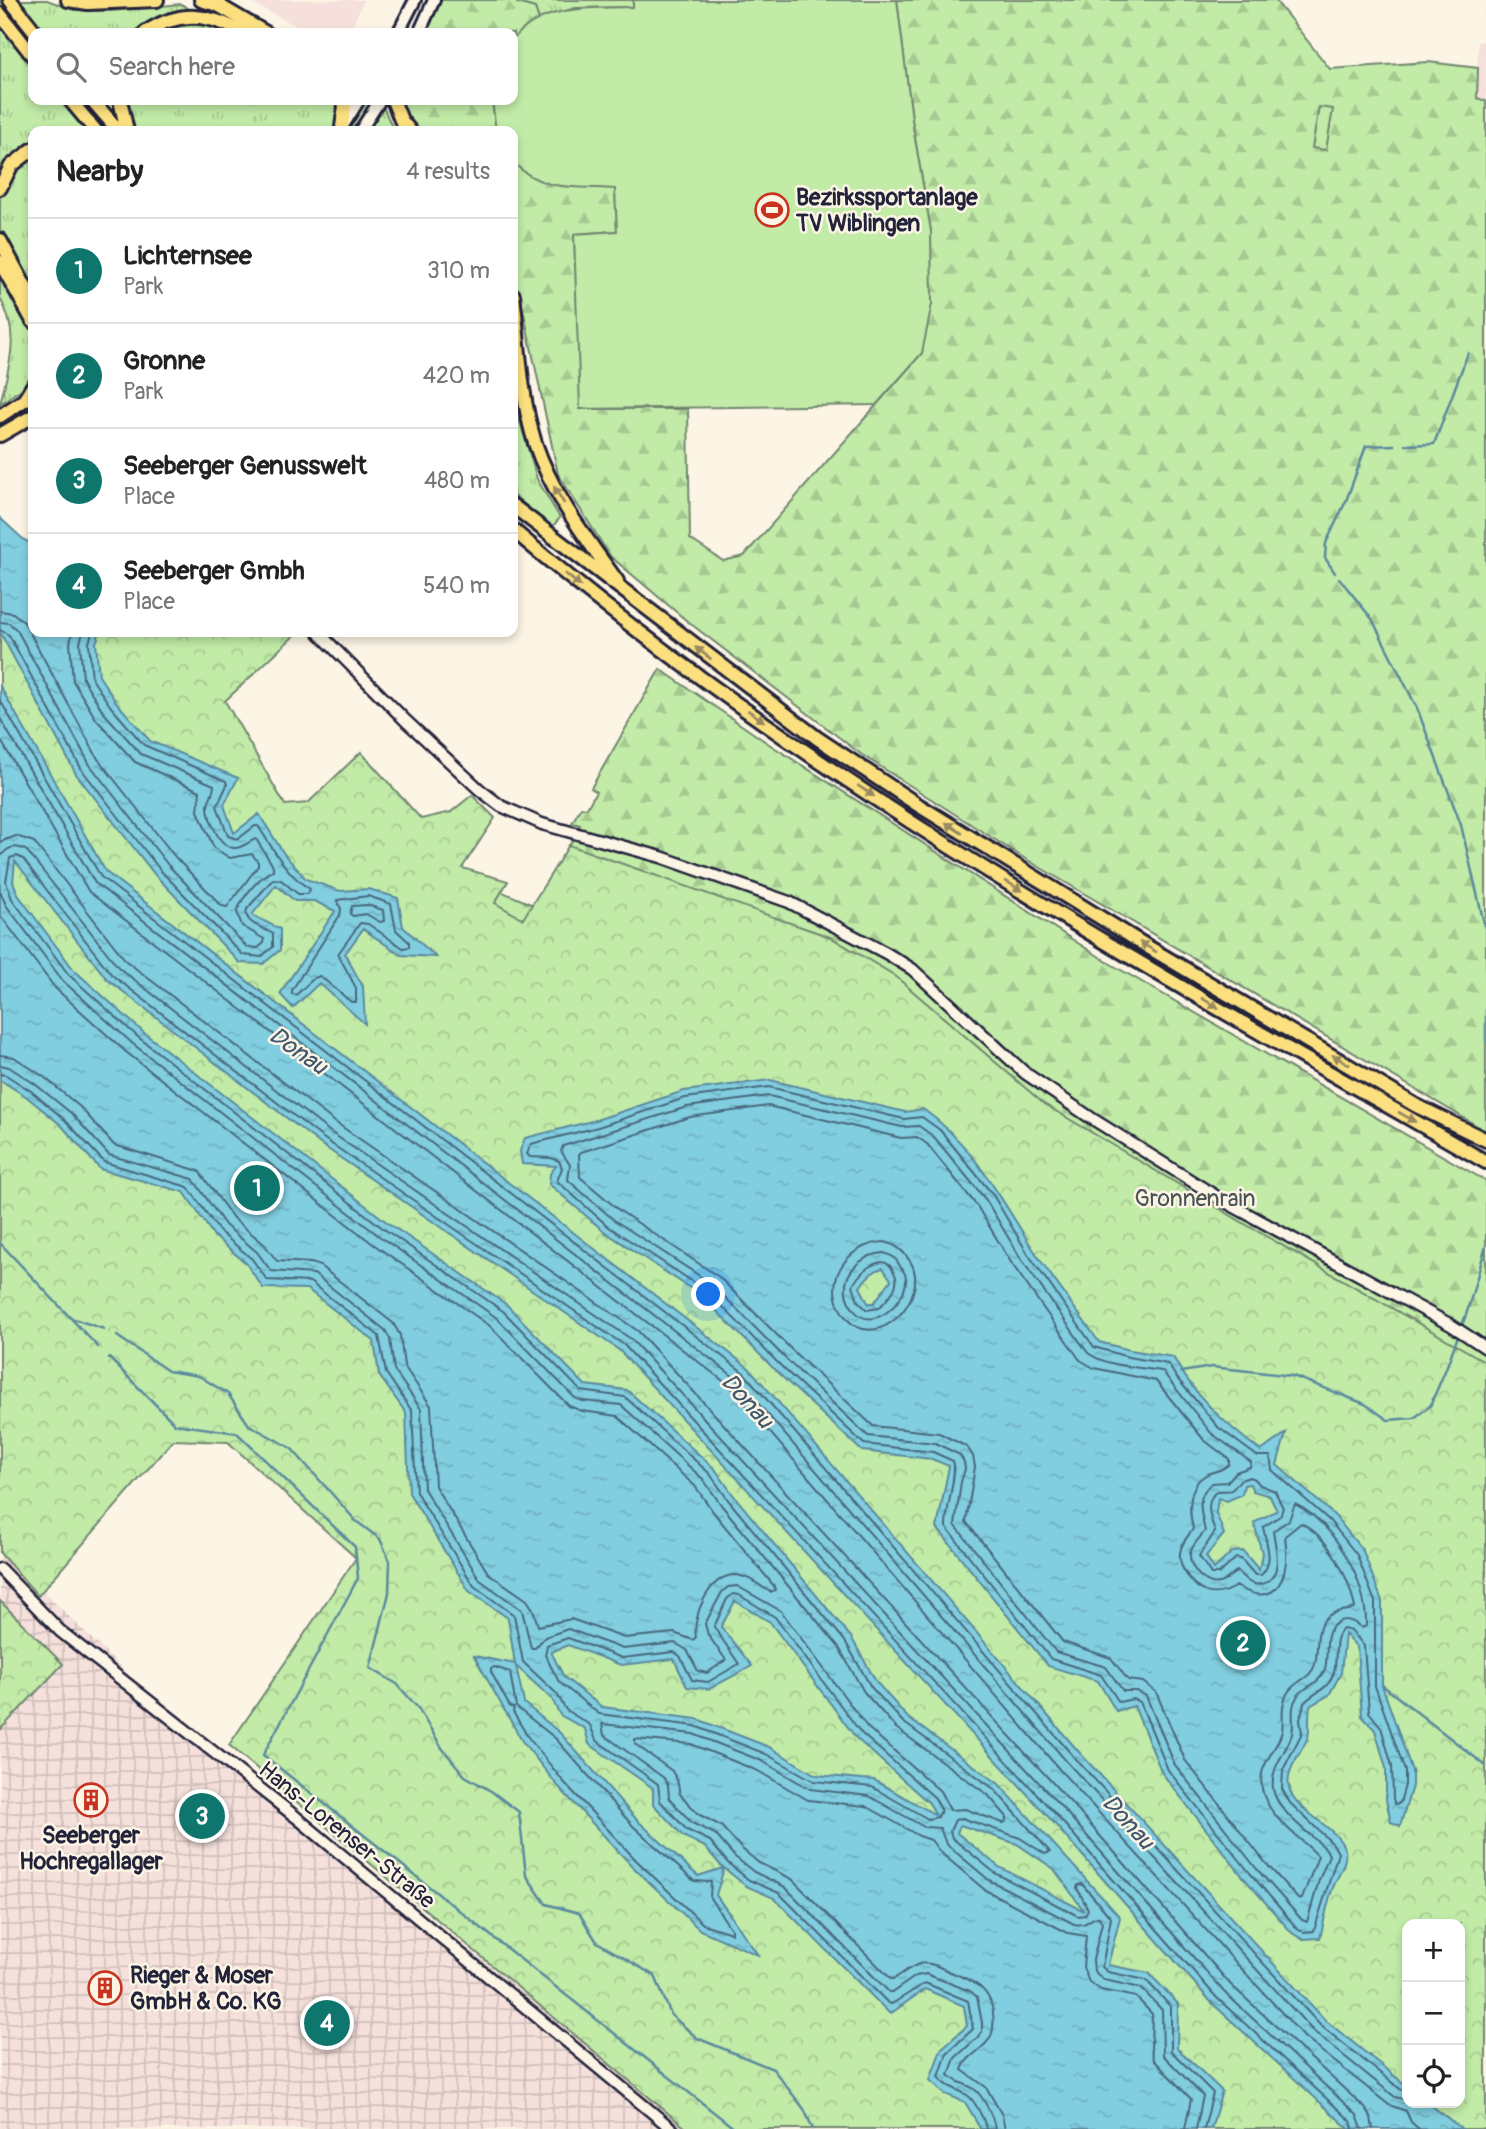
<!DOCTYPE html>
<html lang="en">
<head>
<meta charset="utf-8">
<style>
	:root { --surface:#fff; --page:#f6f6f6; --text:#222; --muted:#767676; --line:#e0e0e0; --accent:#0f766e }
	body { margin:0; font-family:Pangolin,sans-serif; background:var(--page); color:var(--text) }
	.controls { position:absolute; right:21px; bottom:21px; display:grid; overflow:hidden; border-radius:14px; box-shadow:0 4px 10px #0003 }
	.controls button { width:63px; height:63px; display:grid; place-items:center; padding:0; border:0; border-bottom:2px solid var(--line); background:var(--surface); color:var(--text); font:35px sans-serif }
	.you { position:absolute; left:709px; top:1295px; width:24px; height:24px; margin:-18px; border:5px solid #fff; border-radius:50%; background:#1a73e8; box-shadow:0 0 0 10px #1a73e833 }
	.badge { display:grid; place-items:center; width:46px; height:46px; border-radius:50%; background:var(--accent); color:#fff; font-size:23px; font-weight:700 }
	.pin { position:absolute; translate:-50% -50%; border:4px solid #fff; box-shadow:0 2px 7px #0006 }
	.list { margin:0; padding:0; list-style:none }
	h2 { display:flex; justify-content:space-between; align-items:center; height:91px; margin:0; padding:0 28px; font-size:30px }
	h2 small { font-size:23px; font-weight:400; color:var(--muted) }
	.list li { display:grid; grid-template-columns:46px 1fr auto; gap:21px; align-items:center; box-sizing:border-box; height:105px; padding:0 28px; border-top:2px solid var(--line) }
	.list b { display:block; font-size:26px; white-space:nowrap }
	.list p { margin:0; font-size:23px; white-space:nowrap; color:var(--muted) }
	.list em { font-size:23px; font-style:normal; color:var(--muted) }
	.icon { flex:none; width:38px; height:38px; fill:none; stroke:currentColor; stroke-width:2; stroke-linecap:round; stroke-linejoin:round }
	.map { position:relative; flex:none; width:1486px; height:2129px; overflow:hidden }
	.search { position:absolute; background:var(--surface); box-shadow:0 4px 10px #0003; left:28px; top:28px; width:490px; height:77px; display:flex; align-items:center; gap:18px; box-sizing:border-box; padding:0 24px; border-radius:14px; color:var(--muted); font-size:26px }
	.panel { position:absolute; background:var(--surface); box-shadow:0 4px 10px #0003; left:28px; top:126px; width:490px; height:511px; border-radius:14px }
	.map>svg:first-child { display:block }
	.built { fill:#f5e0db }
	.industrial { fill:url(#industrial-grid) }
	.grass { fill:url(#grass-tufts); stroke:#728671; stroke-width:2 }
	.forest { fill:url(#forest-firs); stroke:#728671; stroke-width:2 }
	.park { fill:url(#park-crowns); stroke:#728671; stroke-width:2; fill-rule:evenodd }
	.pitch { fill:#c1eba7; stroke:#728671; stroke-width:2 }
	.water { fill:url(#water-ripples); stroke:#5b899e; stroke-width:2; fill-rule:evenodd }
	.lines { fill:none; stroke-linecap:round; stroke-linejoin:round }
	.shore { stroke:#48677d; stroke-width:2 }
	.stream { stroke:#5b899e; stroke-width:2.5 }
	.tertiary-casing { stroke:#22223b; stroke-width:15 }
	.secondary-casing { stroke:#22223b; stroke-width:16 }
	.primary-casing { stroke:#22223b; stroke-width:18 }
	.trunk-casing { stroke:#22223b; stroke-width:18 }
	.tertiary { stroke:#fcf5e5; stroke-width:10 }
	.secondary { stroke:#fcf5e5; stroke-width:10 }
	.primary { stroke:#fce080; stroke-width:12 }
	.trunk { stroke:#fce080; stroke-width:12 }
	.oneway { fill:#9a8a61 }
	.labels { text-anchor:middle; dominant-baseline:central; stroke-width:5; stroke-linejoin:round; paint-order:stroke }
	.poi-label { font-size:23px; font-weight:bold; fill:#22223b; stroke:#fcf5e5; text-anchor:start }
	.park-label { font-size:23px; fill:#4a5456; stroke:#fcf5e5 }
	.street-label { font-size:23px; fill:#22223b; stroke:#fcf5e5 }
	.water-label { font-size:24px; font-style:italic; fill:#3e566d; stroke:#fcf5e5 }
</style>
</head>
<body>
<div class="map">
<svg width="1486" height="2129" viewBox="0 0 1486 2129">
	<defs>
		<pattern id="industrial-grid" width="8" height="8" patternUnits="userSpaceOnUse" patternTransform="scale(1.75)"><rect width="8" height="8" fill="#f5e0db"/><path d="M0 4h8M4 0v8" fill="none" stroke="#d2c0bd"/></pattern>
		<pattern id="grass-tufts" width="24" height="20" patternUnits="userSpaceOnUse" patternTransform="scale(1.75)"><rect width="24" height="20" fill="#c1eba7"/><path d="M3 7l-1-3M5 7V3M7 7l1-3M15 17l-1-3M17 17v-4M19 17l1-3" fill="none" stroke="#a6c991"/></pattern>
		<pattern id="forest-firs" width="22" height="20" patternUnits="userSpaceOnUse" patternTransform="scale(1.75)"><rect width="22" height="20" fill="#c1eba7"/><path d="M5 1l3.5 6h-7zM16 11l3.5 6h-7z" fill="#a6c991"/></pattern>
		<pattern id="park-crowns" width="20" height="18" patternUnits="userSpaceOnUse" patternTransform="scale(1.75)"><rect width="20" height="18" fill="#c1eba7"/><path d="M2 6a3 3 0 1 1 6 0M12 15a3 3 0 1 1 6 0" fill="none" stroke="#a6c991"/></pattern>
		<pattern id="water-ripples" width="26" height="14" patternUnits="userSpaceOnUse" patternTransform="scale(1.75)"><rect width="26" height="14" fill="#81cee0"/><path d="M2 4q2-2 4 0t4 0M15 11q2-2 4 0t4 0" fill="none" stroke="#6fb1c1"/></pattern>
	</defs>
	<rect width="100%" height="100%" fill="#fcf5e5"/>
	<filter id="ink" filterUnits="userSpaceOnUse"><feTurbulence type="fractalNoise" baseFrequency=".0143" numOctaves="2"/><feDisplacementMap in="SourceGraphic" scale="14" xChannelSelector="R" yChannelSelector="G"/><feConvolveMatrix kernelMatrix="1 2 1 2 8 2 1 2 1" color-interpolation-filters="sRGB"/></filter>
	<g filter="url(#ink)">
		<!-- built -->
		<path class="built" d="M246,0H364L349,33H310Z
			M1484,10H1486V101L1477,99L1478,42L1485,41Z"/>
		<!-- industrial -->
		<path class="industrial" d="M0,1549L129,1675L511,1983L687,2129H0Z"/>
		<!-- grass -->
		<path class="grass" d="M0,0H47L74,10L111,11L181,4L230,33H33V100H380L394,131H33V381L0,404C9,365 21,336 0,298Z
			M517,0H633V7L575,8L539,20L535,8L517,3Z
			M513,397L537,479L560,518L552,527L513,495Z"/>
		<!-- forest -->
		<path class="forest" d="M441,0H517V3L535,8L539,20L513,40V33H426Z
			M897,0H1275L1330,69L1428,62L1478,68L1477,98L1486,101V1131L1019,855L862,755L687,621L610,556L558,474L523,309L513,279V162C539,189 581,187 615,188L617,231L574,234L581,409H688L690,539L723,561L744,556L922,353L931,231L913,127Z
			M402,100H492L496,131H416L404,110Z
			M660,669L769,744L1109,963L1486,1181V1634L446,910L463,875L538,907L580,825L572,823L581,807L587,808L596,792L591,788Z"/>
		<!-- park -->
		<path class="park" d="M0,519L33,632H294L296,634L225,701L285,805L308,803L361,752L421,819L451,812L472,795L495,818L462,868L508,881L495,903L523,919L569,845L830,937L894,975L1044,1104L1250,1227L1486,1362V2129H687L229,1745L356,1558L228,1442L173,1440L38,1596L0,1553ZM1407,1924H1460V2103H1407Z
			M0,1601L63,1664L0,1730Z"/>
		<!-- pitch -->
		<path class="pitch" d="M633,0H897L913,127L931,231L932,304L922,353L876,405L580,409L574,234L617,231L615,189C575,185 544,194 513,162V131H496L492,100H513V40C540,4 593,8 633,7Z
			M1319,107L1333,109L1326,150L1312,148Z"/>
		<!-- water -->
		<path class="water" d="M0,518L24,540L33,544V632H100L96,643L99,676L116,702L150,741L238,778L224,805L234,833L259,814L284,854L306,879L340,891L369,889L398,898L403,927L436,957L401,955L363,929L345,954L363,987L365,1024L319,983L293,1008L280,994L335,911L314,901H295L276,885L252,915L280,929V950L263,964L240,963L156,876L76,774L0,632Z
			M0,686L106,872L749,1368L1079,1752L1325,2020L1407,2086V2103H1428L1462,2129H1349L1212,2003L1054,1823L619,1350L319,1143L107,979L15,861L13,882L19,896L74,970L143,1032L388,1223L507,1305L585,1385L627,1390L715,1469L734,1496L851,1637L877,1683L908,1718L999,1784L1120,1917L1108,1965L1149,1973L1178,2004L1177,2048L1222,2091L1211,2129H981L965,2102L945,2094L930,2080L941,2049L967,2026L964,2006L925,1989L890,2014L774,1898L746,1886L724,1868L716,1895L758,1955L700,1930L632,1866L558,1786L522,1741L474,1656L515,1664L508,1618L469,1591L409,1493L406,1413L379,1375L374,1341L307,1289L263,1288L246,1263L214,1236L184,1192L100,1169L61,1125L27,1097L0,1080ZM735,1601L770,1622L856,1738L929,1803L936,1815L874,1780L816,1775L769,1747L697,1719L602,1707L564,1677L551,1652L568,1645L621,1665L674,1659L687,1687L709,1689L752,1666L721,1627ZM516,1666L552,1699L560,1715L585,1729L589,1744L653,1788V1804L683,1836L705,1847L723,1868L698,1876L638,1821L560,1733L524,1703ZM960,1825L1017,1844L1054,1869L1084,1911L999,1867L957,1833Z
			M770,1080L905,1112L923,1109C973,1144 1001,1199 1033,1249C1054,1281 1077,1311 1099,1342L1130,1350L1173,1357C1195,1397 1225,1424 1261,1451L1286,1433L1277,1465L1335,1516L1363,1551L1382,1601V1685L1412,1771V1786L1400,1826L1391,1822L1386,1800V1768L1375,1730L1362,1716L1357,1647L1345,1634L1341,1673L1329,1695L1310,1706C1308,1715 1310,1732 1308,1737C1302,1753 1285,1769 1289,1787C1294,1812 1339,1826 1345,1851C1347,1861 1340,1872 1336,1881C1327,1898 1325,1920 1320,1938L1302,1939L1292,1933L1244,1878L1162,1773L1134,1706L1116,1711L1098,1681L1048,1666L937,1528L949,1466L932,1459L862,1451L778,1373L702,1296L605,1232L549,1184L550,1174L556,1166L522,1164L520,1151L525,1138L596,1120L684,1091ZM883,1268L891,1280L874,1303H868L860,1287C865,1279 873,1270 883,1268ZM1250,1484L1253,1491L1270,1496L1277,1510L1254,1523L1262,1553L1259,1570L1243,1551L1232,1552L1214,1569L1206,1556L1224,1534L1216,1513L1218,1498L1227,1501L1242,1494L1244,1485Z"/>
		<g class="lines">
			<!-- shore -->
			<path class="shore" d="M0,611L13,613L24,622L98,759L176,858L222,906L227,907L258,866V862L252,854L230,858L214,848L198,811L200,791L135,762L96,719L73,681L70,644L72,632
				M0,622L9,623L17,630L90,765L168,865L247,947L258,948L264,943V939L242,926L237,912C242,897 259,877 273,870V866L256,839C249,841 243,848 235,848C219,848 209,820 208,807C208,799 214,793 214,785L141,754L104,713L83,679L80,643L83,632
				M0,630L9,635L82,770L161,871L243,955L261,957L273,947V934C263,927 243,924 247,909L273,879L281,880L298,894H308L310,889C286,875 273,848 258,826H255L238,839L228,836L217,806L227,785L226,781L144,745L111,707L92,679L89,643L92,632
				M0,700L101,877L744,1373L1073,1756L1320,2025L1400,2089L1407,2091
				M0,718L95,883L738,1380L1067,1762L1313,2031L1395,2097L1407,2100
				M0,739L89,892L731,1387L1059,1769L1305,2038L1389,2105L1406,2111L1411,2122L1419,2129
				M0,842L16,836L34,842L126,961L335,1122L638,1331L1073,1805L1231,1985L1365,2108L1371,2117L1373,2129
				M0,858C6,847 16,844 27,851L119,968L329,1131L631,1339L1066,1812L1224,1992L1357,2115L1362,2129
				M0,891L6,905L63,981L133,1044L379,1236L497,1318L575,1398L583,1401L621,1405L703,1479L722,1506L838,1646L864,1692L896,1728L988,1795L1007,1817V1821L1003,1823L965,1809L950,1810L940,1791L867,1727L781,1611L737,1586L728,1587L722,1592L705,1624L708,1635L726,1660L707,1673L698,1671L687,1650L675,1643L623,1649L568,1629L545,1637L535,1648H531L522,1610L480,1580L424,1489L421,1409L394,1370L390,1339L385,1330L314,1274L271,1271L257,1252L225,1225L193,1179L109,1155L71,1113L35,1084L9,1067L0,1065
				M368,896L391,904L396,930L409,942V947L403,948L368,924L360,923L338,954L356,988V1002H351L320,976L314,978L296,995L292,994V990L340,915L341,909L337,900Z
				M367,905L383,910L384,921L380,922L366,914L353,916L350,914L352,906Z
				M0,915L55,988L126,1052L373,1244L490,1326L569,1406L582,1411L617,1416L695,1486L714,1513L774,1586L775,1590L770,1592C759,1585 747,1575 734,1575C709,1576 692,1616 696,1637L693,1640L674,1633L624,1638L571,1619L538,1626L533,1609L527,1600L488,1573L435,1486L431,1406L404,1366L400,1335L393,1323L320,1266L311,1263L277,1261L264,1244L233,1218L199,1171L114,1145L80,1107L44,1077L14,1057L0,1055
				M0,1074L6,1075L31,1091L65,1120L104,1162L188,1187L219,1231L252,1259L267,1280L310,1282L379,1336L386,1373L412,1411L416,1492L474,1586L514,1615L523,1662L557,1694L566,1710L590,1725L596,1740L658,1784L660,1801L687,1830L710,1841L728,1863L749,1880L779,1893L888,2003L892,2004L925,1983L968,2001L973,2029L947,2053L939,2077C947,2088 956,2088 967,2095C975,2100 985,2121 986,2129
				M769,1087L904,1119L922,1117L940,1130L993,1195L1028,1254L1094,1347L1128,1357L1168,1364L1176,1377L1219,1428L1257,1456H1270L1272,1470L1330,1521L1357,1555L1375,1602V1686L1405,1771V1785L1400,1803L1395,1804L1393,1799L1392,1766L1381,1727L1369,1712L1364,1646L1352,1631L1343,1629C1332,1639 1338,1658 1334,1672C1327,1692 1316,1690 1304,1703L1300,1720L1302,1733L1283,1770L1282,1789L1290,1803L1333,1844L1338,1853L1314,1931L1304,1932L1296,1927L1250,1873L1168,1770L1140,1702L1133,1699L1119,1702L1101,1675L1051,1659L946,1527C945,1512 958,1471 953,1461L933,1452L864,1444L783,1368L707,1291L609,1227L557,1181L562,1168L559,1161L551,1158L530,1157L527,1154L531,1144L598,1127L685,1098Z
				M769,1096L902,1127L919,1126L934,1137L986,1200L1021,1259L1088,1353C1107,1367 1139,1367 1162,1371L1211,1433L1251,1462L1250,1467L1236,1472L1227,1482L1212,1483C1195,1495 1201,1514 1205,1531C1200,1538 1191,1546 1190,1554C1189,1568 1205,1586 1219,1583C1226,1582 1231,1574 1237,1571C1241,1574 1244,1579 1249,1582C1254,1585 1260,1585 1265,1583C1284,1574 1275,1546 1273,1531L1289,1520L1295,1504C1335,1524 1367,1581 1366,1626L1362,1628C1354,1621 1343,1616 1334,1625C1322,1636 1330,1658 1324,1672C1316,1687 1305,1685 1297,1697C1289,1709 1295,1722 1292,1734C1286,1754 1270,1766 1273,1789C1276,1810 1311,1835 1326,1849L1329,1855L1319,1880L1307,1922L1302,1920L1256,1868L1175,1765L1146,1696L1136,1691H1123L1106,1667L1056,1652L955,1525L961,1482L965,1469L964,1462L960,1455L935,1443L868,1436L789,1362L712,1284L614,1220L568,1180L570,1165L561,1151L563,1146L687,1107Z
				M768,1106L901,1138L917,1137L927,1144L977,1206L1012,1264L1080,1360L1094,1368L1156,1381L1204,1440L1229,1459V1464C1218,1474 1215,1469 1204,1476C1187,1487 1189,1512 1193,1529C1188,1536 1181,1543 1180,1553C1179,1563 1183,1570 1189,1578C1202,1596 1217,1598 1236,1586C1280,1612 1290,1573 1285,1536L1301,1523C1330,1538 1349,1577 1355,1608C1346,1612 1335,1609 1326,1618C1314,1630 1319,1648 1315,1664C1311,1680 1294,1680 1287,1694C1280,1707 1284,1719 1282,1731C1277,1753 1253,1766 1264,1796C1274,1822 1300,1837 1318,1856L1302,1899H1298L1264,1861L1185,1760L1156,1692L1143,1682L1128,1680L1111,1658L1063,1642L966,1522L975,1467L973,1456L967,1447L939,1433L873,1426L796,1354L719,1277L620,1211L580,1177L579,1155L581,1152L690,1117Z
				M885,1242C897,1245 903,1251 910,1261C932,1296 878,1354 847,1319C818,1285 846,1243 885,1242Z
				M884,1253C892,1255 896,1258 900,1266C903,1270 907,1275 906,1280C906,1302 872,1334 854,1310C833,1284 855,1255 884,1253Z
				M882,1262C889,1263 891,1266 894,1272C902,1286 888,1298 879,1308L867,1310L858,1301L853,1285C859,1275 869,1264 882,1262Z
				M1250,1477L1255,1479L1260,1485L1275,1491L1283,1508L1280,1516L1263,1527C1266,1543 1275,1562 1261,1575H1255L1241,1559L1236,1558L1219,1574H1211L1199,1556L1215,1532C1211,1519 1203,1502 1217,1491C1234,1490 1229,1494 1240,1480Z
				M733,1594L739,1595L775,1617L861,1733L935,1798L941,1810L938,1817L928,1819L872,1787L814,1781L766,1754L695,1726L599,1714L559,1682L545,1655L547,1645L568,1638L622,1658L674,1652L680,1656L692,1680L708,1682L739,1664L714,1627L727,1599Z
				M494,1667L510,1672L516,1707L555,1738L633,1826L694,1881L711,1882L710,1898L731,1929V1933L703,1924L637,1861L563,1781L528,1737L513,1712L514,1708L510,1707L491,1672V1669Z
				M995,2129C994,2118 983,2095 974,2089C965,2083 956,2083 949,2075L955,2058L977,2038L982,2031V2023L977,1997L970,1991L926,1974L916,1976L893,1992H889L785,1887L754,1872L735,1857L715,1834L692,1823L669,1798L668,1785L664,1778L604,1735L602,1724L693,1734L762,1761L810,1789L869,1796L924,1827L940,1828L946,1844L989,1880L1074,1924C1088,1927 1089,1917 1099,1917L1102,1923L1093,1960L1094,1971L1104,1980L1141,1988L1162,2010L1163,2055L1203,2096L1196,2129
				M1005,2129L1002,2115L986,2087L962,2070C966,2053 991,2049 993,2028C997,1991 978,1983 948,1971C940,1967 932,1963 923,1963C912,1965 903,1973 894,1979H891L792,1879L759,1863L742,1849L721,1826L698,1814L680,1794L677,1780L672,1771L635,1744V1739L691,1744L758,1771L808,1800L866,1806L919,1836L931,1840L940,1852L985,1890L1068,1933L1086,1936L1083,1967L1089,1982L1101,1990L1136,1997L1152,2014L1151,2049L1154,2060L1191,2099L1185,2129
				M1204,2129L1213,2093L1171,2051V2007L1146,1980L1108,1972L1102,1967L1111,1918L1082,1884L1078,1885L1077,1888L1088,1909L1085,1915L1078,1916L995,1873L952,1838L950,1831L955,1820L962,1818L1020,1838L1045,1854L1050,1852L994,1789L903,1722L871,1687L845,1641L729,1501L710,1474L625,1397L581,1391L503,1311L384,1229L138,1037L69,975L12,899L6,882L10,858L17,856L23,859L112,975L323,1138L624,1345L1059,1818L1217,1998L1351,2121L1353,2129"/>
			<!-- stream -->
			<path class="stream" d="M1405,445L1434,444L1468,353
				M1335,573L1325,558L1326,543L1346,501L1366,446L1394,445
				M1339,578L1372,619L1417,708L1461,825L1486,932
				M1486,968V1042
				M0,1243L98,1347
				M71,1318L104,1329
				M117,1336L168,1371L199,1376L228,1394L249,1425L291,1448L356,1521L380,1539L390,1561L389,1593L370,1668L397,1684L418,1708L442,1748L465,1776L491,1791L519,1812L526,1875L546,1904L579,1913L597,1942L655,1976L671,2015L697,2038L773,2069L804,2109L813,2129
				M109,1358L175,1424L237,1433L355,1547L358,1578L263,1755L735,2129
				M1181,1372L1212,1367L1293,1376L1365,1404L1388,1420L1414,1418L1430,1406L1445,1371L1467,1312L1486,1246
				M1382,1685L1486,1766"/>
			<defs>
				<path id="tertiary" d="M318,632L406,721L480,790L501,806L542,824L661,857L789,902L886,953L912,969L1025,1073L1091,1118L1222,1200L1451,1325L1486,1348
					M0,1569L60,1631L296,1817L672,2129"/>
				<path id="secondary" d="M398,33L415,0
					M419,33L434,0
					M344,124L359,100
					M360,131L380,100"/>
				<path id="primary" d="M0,416L32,395
					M0,435L33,416"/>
				<path id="trunk" d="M10,0L36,33
					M68,0L88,3L157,0
					M201,0L218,5L266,33
					M0,14L33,56
					M145,33C179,10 209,13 243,33
					M70,100L96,131
					M92,100L119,131
					M120,100L127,131
					M393,100L401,120L410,131
					M342,127L345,106L343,100
					M0,188L11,166L33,149
					M0,240L33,301
					M0,262L33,321
					M513,295C519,344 520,396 535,443C552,494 586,538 617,581
					M25,399L33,386
					M513,506L817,738L918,805L1148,947L1415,1105L1486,1140
					M513,530C807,781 1152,971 1486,1162"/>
			</defs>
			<!-- tertiary casing -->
			<use href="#tertiary" class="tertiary-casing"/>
			<!-- secondary casing -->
			<use href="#secondary" class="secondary-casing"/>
			<!-- primary casing -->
			<use href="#primary" class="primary-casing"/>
			<!-- trunk casing -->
			<use href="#trunk" class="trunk-casing"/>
			<!-- tertiary -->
			<use href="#tertiary" class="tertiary"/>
			<!-- secondary -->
			<use href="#secondary" class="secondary"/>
			<!-- primary -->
			<use href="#primary" class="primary"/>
			<!-- trunk -->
			<use href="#trunk" class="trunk"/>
		</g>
		<!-- one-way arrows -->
		<defs><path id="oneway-solid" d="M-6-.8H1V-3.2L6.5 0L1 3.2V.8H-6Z" transform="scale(1.75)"/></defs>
		<g class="oneway">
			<use href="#oneway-solid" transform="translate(559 495) rotate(-121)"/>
			<use href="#oneway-solid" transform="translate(573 580) rotate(39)"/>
			<use href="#oneway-solid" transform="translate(703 653) rotate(-143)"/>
			<use href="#oneway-solid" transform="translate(756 716) rotate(35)"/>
			<use href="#oneway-solid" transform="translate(866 791) rotate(34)"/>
			<use href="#oneway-solid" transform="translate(954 828) rotate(-147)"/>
			<use href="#oneway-solid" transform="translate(1014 886) rotate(31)"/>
			<use href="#oneway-solid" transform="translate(1148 947) rotate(-149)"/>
			<use href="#oneway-solid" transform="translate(1210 1003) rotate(30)"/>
			<use href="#oneway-solid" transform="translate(1341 1060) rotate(-150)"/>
			<use href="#oneway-solid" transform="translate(1407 1117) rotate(30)"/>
		</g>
	</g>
	<!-- icons -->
	<defs>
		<symbol id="stadium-ring" viewBox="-11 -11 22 22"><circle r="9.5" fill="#fcf5e5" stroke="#c8321e" stroke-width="1.5"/><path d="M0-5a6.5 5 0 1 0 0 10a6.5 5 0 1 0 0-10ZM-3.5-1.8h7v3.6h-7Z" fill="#c8321e"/></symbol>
		<symbol id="building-ring" viewBox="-11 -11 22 22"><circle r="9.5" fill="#fcf5e5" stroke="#c8321e" stroke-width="1.5"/><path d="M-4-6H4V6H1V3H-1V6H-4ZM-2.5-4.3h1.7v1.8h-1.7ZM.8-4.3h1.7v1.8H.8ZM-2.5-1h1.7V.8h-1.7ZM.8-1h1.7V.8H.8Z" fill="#c8321e"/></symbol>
	</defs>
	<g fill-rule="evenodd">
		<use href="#stadium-ring" x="753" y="191" width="38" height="38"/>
		<use href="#building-ring" x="72" y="1781" width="38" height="38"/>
		<use href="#building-ring" x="86" y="1969" width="38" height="38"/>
	</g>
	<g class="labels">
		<!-- poi labels -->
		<g class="poi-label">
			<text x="796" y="197">Bezirkssportanlage<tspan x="796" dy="26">TV Wiblingen</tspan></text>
			<text x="91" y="1835" text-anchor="middle">Seeberger<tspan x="91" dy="26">Hochregallager</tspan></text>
			<text x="130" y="1975">Rieger &amp; Moser<tspan x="130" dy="26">GmbH &amp; Co. KG</tspan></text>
		</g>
		<!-- park labels -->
		<g class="park-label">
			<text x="1195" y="1198">Gronnenrain</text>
		</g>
		<!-- street labels -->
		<g class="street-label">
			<text transform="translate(347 1835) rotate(39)">Hans-Lorenser-Straße</text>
		</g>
		<!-- water labels -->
		<g class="water-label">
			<text transform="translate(298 1051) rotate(35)">Donau</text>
			<text transform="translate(747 1401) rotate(48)">Donau</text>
			<text transform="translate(1128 1822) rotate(48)">Donau</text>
		</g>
	</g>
</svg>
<div class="controls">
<button>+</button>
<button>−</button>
<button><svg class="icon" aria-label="locate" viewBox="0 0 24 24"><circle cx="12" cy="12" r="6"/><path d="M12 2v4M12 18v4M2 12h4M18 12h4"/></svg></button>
</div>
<div class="you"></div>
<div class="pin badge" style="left:257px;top:1188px">1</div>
<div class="pin badge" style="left:1243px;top:1643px">2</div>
<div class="pin badge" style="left:202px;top:1816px">3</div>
<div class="pin badge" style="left:327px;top:2023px">4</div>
<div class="search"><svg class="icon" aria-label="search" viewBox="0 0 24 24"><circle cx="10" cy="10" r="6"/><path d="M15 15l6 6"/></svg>Search here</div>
<section class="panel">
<h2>Nearby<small>4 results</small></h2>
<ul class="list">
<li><span class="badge">1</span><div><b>Lichternsee</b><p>Park</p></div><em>310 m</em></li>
<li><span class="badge">2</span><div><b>Gronne</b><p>Park</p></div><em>420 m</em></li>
<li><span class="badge">3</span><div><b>Seeberger Genusswelt</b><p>Place</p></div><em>480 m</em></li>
<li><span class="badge">4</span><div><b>Seeberger Gmbh</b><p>Place</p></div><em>540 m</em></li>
</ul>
</section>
</div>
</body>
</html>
